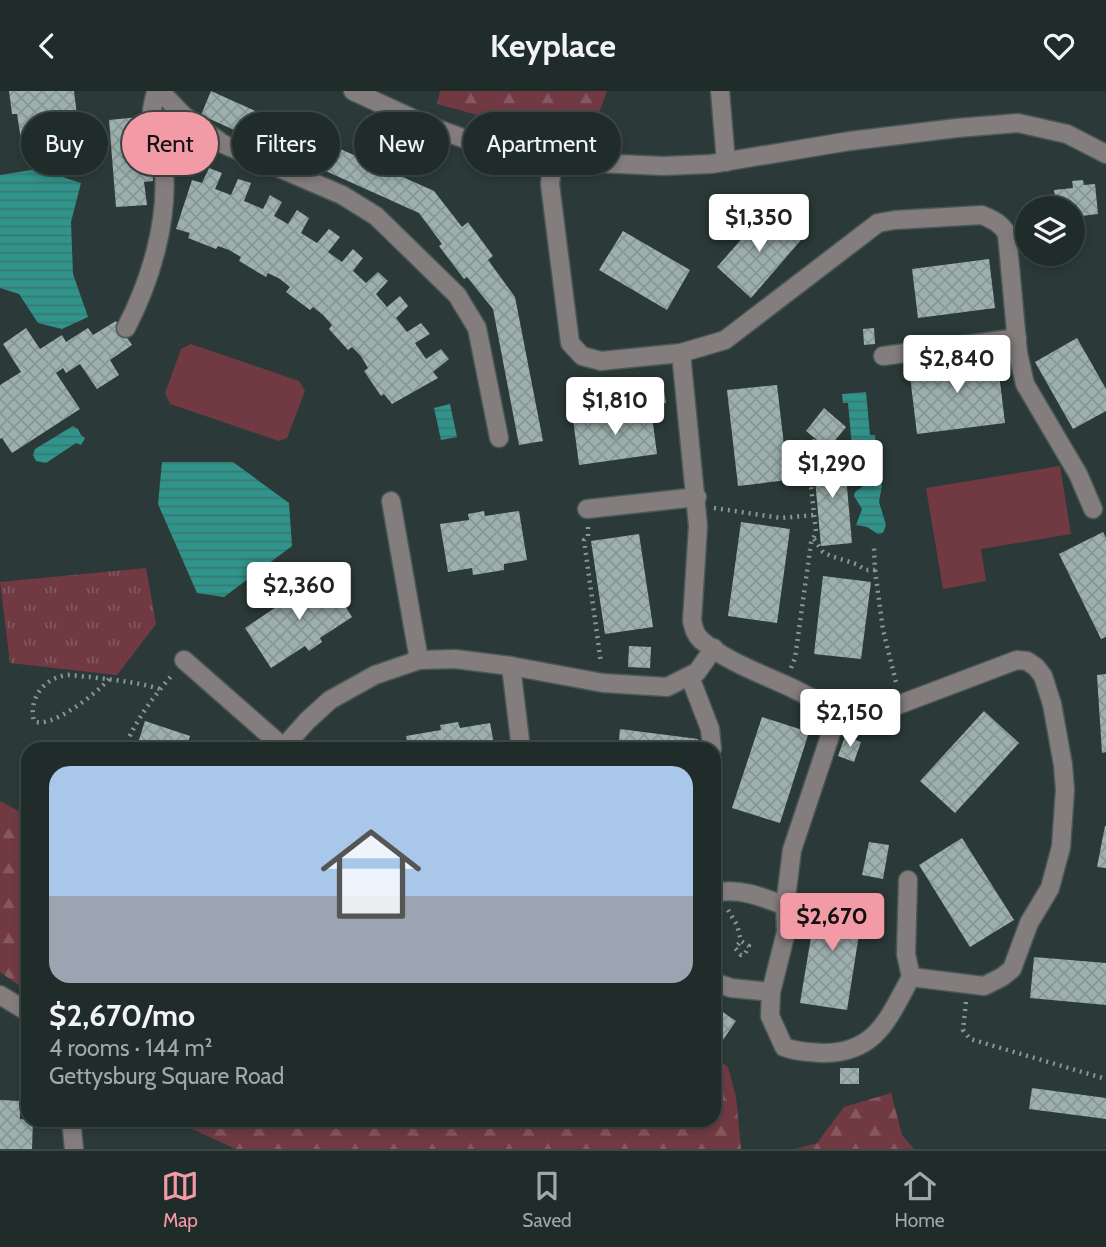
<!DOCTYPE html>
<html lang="en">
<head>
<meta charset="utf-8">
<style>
  body { margin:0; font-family:Cabin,sans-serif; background:#283432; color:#f1f3f6; height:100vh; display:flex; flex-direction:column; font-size:26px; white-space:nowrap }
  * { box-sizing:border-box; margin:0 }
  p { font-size:23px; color:#a2a7a8 }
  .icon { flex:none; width:38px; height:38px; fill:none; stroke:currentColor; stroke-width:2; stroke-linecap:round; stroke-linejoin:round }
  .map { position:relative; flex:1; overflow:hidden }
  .details { position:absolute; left:21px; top:651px; width:700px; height:385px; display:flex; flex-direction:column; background:#202c2a; border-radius:21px; box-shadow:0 4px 10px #0003,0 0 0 2px #3d4847 }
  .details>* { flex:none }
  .banner { position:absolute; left:21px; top:21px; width:700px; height:63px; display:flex; gap:14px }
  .tools { position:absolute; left:1015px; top:105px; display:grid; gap:14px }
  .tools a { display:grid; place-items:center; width:70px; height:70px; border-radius:50%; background:#202c2a; box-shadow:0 4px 10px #0003,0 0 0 2px #3d4847; font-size:35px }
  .price { position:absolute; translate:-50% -60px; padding:0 16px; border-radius:7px; background:#fff; color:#222; font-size:23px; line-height:46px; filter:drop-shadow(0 2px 4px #0008) }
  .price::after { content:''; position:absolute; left:50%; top:42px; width:21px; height:16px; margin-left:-10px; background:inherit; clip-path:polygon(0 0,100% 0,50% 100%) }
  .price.on { background:#f39aa7; color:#111 }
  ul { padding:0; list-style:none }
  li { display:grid; align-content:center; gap:14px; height:371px; padding:0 28px }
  li span { display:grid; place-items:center; height:217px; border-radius:21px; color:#555 }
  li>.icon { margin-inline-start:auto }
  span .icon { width:126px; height:126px; fill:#fffc; stroke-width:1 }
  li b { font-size:30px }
  .tag { padding:0 24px; border-radius:32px; background:#202c2a; box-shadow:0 4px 10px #0003,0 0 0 2px #3d4847; font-size:24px; line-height:63px }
  .tag.on { background:#f39aa7; color:#111 }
  header { display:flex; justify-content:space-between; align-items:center; height:91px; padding:0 28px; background:#202c2a; font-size:32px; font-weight:700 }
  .dock { display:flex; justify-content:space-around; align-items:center; height:98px; border-top:2px solid #3d4847; background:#202c2a; font-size:19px; color:#a2a7a8 }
  .dock a { display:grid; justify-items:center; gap:4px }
  .dock .on { color:#f39aa7 }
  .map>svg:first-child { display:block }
</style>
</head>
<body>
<header><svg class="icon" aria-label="back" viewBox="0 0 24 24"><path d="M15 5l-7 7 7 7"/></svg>Keyplace<svg class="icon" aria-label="heart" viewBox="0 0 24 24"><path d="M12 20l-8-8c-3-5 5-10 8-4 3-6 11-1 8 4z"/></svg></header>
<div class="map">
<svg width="1106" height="1058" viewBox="0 0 1106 1058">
  <defs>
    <pattern id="forest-firs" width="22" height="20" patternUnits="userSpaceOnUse" patternTransform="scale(1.75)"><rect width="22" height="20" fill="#713a43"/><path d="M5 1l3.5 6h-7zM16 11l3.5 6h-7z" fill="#85575e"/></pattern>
    <pattern id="park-tufts" width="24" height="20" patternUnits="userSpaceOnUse" patternTransform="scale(1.75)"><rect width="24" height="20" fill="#713a43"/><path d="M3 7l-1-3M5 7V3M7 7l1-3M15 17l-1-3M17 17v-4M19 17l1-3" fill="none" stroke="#85575e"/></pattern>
    <pattern id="water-rules" width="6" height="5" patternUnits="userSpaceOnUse" patternTransform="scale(1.75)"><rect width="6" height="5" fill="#31948b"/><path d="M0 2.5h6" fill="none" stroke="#387973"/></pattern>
    <pattern id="building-cross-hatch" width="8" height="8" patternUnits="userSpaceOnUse" patternTransform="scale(1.75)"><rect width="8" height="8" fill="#9db0ad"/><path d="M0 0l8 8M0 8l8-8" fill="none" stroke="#879694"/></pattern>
  </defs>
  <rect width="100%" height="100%" fill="#2b3a38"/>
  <g fill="url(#forest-firs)">
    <polygon points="440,0 607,0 588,51 526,37 437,13"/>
    <polygon points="0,710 28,725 28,901 0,881"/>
    <polygon points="714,968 728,976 736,1006 741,1058 236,1058 172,1029 714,1029"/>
    <polygon points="891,1002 902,1044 914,1058 795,1058 817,1052 844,1016"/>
  </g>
  <polygon fill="url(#park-tufts)" points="146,477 156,533 117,584 10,572 0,491"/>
  <g fill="#713a43">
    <polygon points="191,253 299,290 305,300 287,347 279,350 170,313 165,302 181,258"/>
    <polygon points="1060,375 1071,443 981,458 986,490 943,498 926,397"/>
  </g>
  <g fill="url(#water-rules)">
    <polygon points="38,78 81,92 71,131 73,183 88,226 62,238 38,232 19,203 0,197 0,84"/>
    <polygon points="866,301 870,344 875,344 876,354 852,356 848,312 843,312 842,303"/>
    <polygon points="450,313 457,346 441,349 434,317"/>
    <polygon points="73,335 78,338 81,344 85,347 81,354 76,352 46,372 36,370 33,364 35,358"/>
    <polygon points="162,371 233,371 289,412 292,455 224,506 197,502 158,413"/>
    <polygon points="873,388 882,394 879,411 886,434 883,442 878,443 867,436 856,434 862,418 854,405 855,401"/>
  </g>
  <g fill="url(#building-cross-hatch)">
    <polygon points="9,0 74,0 79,41 21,49 17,23 12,23"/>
    <polygon points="211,0 434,100 462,136 468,131 493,165 488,169 515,206 543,350 519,354 493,218 467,186 464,188 439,155 442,153 419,122 201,24"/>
    <polygon points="139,26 141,47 150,46 153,90 144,91 147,114 116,116 109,29"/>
    <polygon points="209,77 222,82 215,98 231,104 238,88 251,92 244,110 263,118 270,104 282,111 274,125 288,133 297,119 309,127 301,142 317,152 329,138 340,146 328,161 342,171 353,158 363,167 353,180 366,192 378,181 388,190 376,203 387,216 400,205 408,215 396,227 407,241 421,232 430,243 415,252 426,268 441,258 449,268 433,281 438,287 392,313 384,303 381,305 364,280 368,277 361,265 352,256 348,259 329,238 332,234 323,224 313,216 310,219 286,201 290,196 280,188 268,182 266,186 239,170 241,166 229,159 218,155 216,158 188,147 190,142 176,138 192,89 202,92"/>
    <polygon points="1083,89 1084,94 1095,93 1098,123 1073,126 1073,117 1056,117 1054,99 1073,97 1072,90"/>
    <polygon points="767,119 801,149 751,207 717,176"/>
    <polygon points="623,140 690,179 667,219 599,179"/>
    <polygon points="989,168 995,217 918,227 912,178"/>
    <polygon points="116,230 132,254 110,269 119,284 97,298 80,273 66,282 63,277 56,282 80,318 12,362 2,347 0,348 0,294 21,281 3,253 26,237 40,258 62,244 66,251 88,237 93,244"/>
    <polygon points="874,237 875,253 864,254 863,238"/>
    <polygon points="1077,247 1106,298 1106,320 1073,338 1035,271"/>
    <polygon points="997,266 1005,332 917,343 909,277"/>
    <polygon points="663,293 666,312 649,314 646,296"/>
    <polygon points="777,294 788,389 738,395 727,299"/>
    <polygon points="651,317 657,363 579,374 573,328"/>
    <polygon points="824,317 846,336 828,358 806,340"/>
    <polygon points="844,363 852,452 821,455 813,366"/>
    <polygon points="484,420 485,425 519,420 527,469 504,473 504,479 473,484 472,477 448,481 440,433 469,429 468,423"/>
    <polygon points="741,431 790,438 777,532 728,525"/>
    <polygon points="1103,441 1106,447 1106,546 1101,548 1059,463"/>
    <polygon points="639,443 653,536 605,543 591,450"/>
    <polygon points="326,485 352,526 320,547 322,551 309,560 305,555 271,577 245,537 279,514 275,509 286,502 290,508"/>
    <polygon points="823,485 871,491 861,568 814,563"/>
    <polygon points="629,555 651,556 650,577 628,576"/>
    <polygon points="1106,583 1106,661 1102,662 1097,584"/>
    <polygon points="984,620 1019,652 955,722 920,690"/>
    <polygon points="762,626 809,641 780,732 732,717"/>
    <polygon points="145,630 190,645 186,658 136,658"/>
    <polygon points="458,631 460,637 490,632 495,658 391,658 408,654 406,645 441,639 440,634"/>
    <polygon points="620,638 698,648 697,658 618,658"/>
    <polygon points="845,645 861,651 854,671 838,665"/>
    <polygon points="1105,735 1106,735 1106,777 1097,776"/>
    <polygon points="962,747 1014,829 970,856 919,774"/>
    <polygon points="869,751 889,754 883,788 862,784"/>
    <polygon points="818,804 864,812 847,919 800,912"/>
    <polygon points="1034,866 1106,872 1106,914 1030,907"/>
    <polygon points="714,915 736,930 714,962"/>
    <rect x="840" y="977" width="19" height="16"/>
    <polygon points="1032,997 1106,1007 1106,1028 1029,1018"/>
    <polygon points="0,1009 20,1010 20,1028 33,1029 32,1058 0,1058"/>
  </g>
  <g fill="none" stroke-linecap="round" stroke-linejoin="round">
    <g stroke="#495755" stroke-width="21">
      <g id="minor">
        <polyline points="160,0 183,24 223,53 342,104 376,125 457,204 477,237 499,347"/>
        <polyline points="353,0 429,35 496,59 553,70 663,75 711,73 850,50 957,37 1018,32 1067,43 1106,63"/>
        <polyline points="720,0 726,71"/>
        <path d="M553,70L550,93L570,252L582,265L601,270L681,262L725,249L878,132L895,129L982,124C993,129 1001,132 1007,143L1018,262L1025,293L1078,383L1093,418"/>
        <path d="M126,237C150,191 168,132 164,80C163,63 151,34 152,21C152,14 155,7 156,0"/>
        <path d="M681,262L698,435L692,530C694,538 695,543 701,549C727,571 762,583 792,597C808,605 825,615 842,618C859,622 874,621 890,617L1017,569L1027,570L1036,576L1043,585L1052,613L1063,674L1065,699L1061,756L1050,797L1029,832L1012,878L1002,886L984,895L911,886"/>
        <polyline points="883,265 1017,247"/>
        <polyline points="391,410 419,569"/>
        <polyline points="587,418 697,406"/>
        <polyline points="184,569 283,656"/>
        <polyline points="511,575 521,658"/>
        <polyline points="690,586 710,638 712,658"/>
        <polyline points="282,658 307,630 330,609 375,584 419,569 455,568 511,575 603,592 667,596 697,581 714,557"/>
        <path d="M714,802C738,796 763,806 785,815"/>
        <polyline points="714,891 731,897 771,901 786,841 785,815 792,759 839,618"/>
        <path d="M771,901L770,925L784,956C797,961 808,961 821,962C876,963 888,928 911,886L906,863L908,789"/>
        <polyline points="0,904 28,921"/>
        <polyline points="71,1029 74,1058"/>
      </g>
    </g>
    <g stroke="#899694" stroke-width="4.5" stroke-dasharray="2 5" stroke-linecap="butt">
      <polyline points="714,417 781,427 814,424"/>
      <polyline points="588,436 588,446 584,449 601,572"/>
      <polyline points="814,448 823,461 831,465 856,473 866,479 875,479 874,457"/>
      <polyline points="875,479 883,539 897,595"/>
      <polyline points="791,577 795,567 811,452 816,441 808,368 815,348"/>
      <path d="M109,588C97,602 50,639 34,630C28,607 45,586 68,584C75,584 83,586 90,586C114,589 137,591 160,598"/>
      <path d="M124,658C135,630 153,606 173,583"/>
      <polyline points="728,819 737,834 741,850 749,855 745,863 741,864 735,857 741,850"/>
      <polyline points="966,911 963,939 970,948 1106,988"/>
    </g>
    <use href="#minor" stroke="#847d7e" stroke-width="18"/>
  </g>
</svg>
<div class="tools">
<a><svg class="icon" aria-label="layers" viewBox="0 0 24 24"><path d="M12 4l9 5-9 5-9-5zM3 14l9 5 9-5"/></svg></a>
</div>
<b class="price" style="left:759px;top:163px">$1,350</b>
<b class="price" style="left:957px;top:304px">$2,840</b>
<b class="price" style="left:615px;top:346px">$1,810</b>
<b class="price" style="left:832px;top:409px">$1,290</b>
<b class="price" style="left:299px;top:531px">$2,360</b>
<b class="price" style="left:850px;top:658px">$2,150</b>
<b class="price on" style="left:832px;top:862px">$2,670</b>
<div class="banner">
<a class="tag">Buy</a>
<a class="tag on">Rent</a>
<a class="tag">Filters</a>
<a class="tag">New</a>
<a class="tag">Apartment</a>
</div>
<section class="details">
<ul>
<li><span style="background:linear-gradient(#a9c7e8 60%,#9aa5b1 0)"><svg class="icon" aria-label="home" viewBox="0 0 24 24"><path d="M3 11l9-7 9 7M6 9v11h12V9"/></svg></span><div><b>$2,670/mo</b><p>4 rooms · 144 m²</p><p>Gettysburg Square Road</p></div></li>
</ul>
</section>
</div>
<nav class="dock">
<a class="on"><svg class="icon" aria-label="map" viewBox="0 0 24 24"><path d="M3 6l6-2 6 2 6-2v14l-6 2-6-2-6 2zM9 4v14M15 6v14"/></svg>Map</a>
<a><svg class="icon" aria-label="saved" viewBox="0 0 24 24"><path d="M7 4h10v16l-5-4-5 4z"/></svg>Saved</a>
<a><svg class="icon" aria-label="home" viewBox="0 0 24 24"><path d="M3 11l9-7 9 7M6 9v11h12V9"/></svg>Home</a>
</nav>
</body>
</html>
